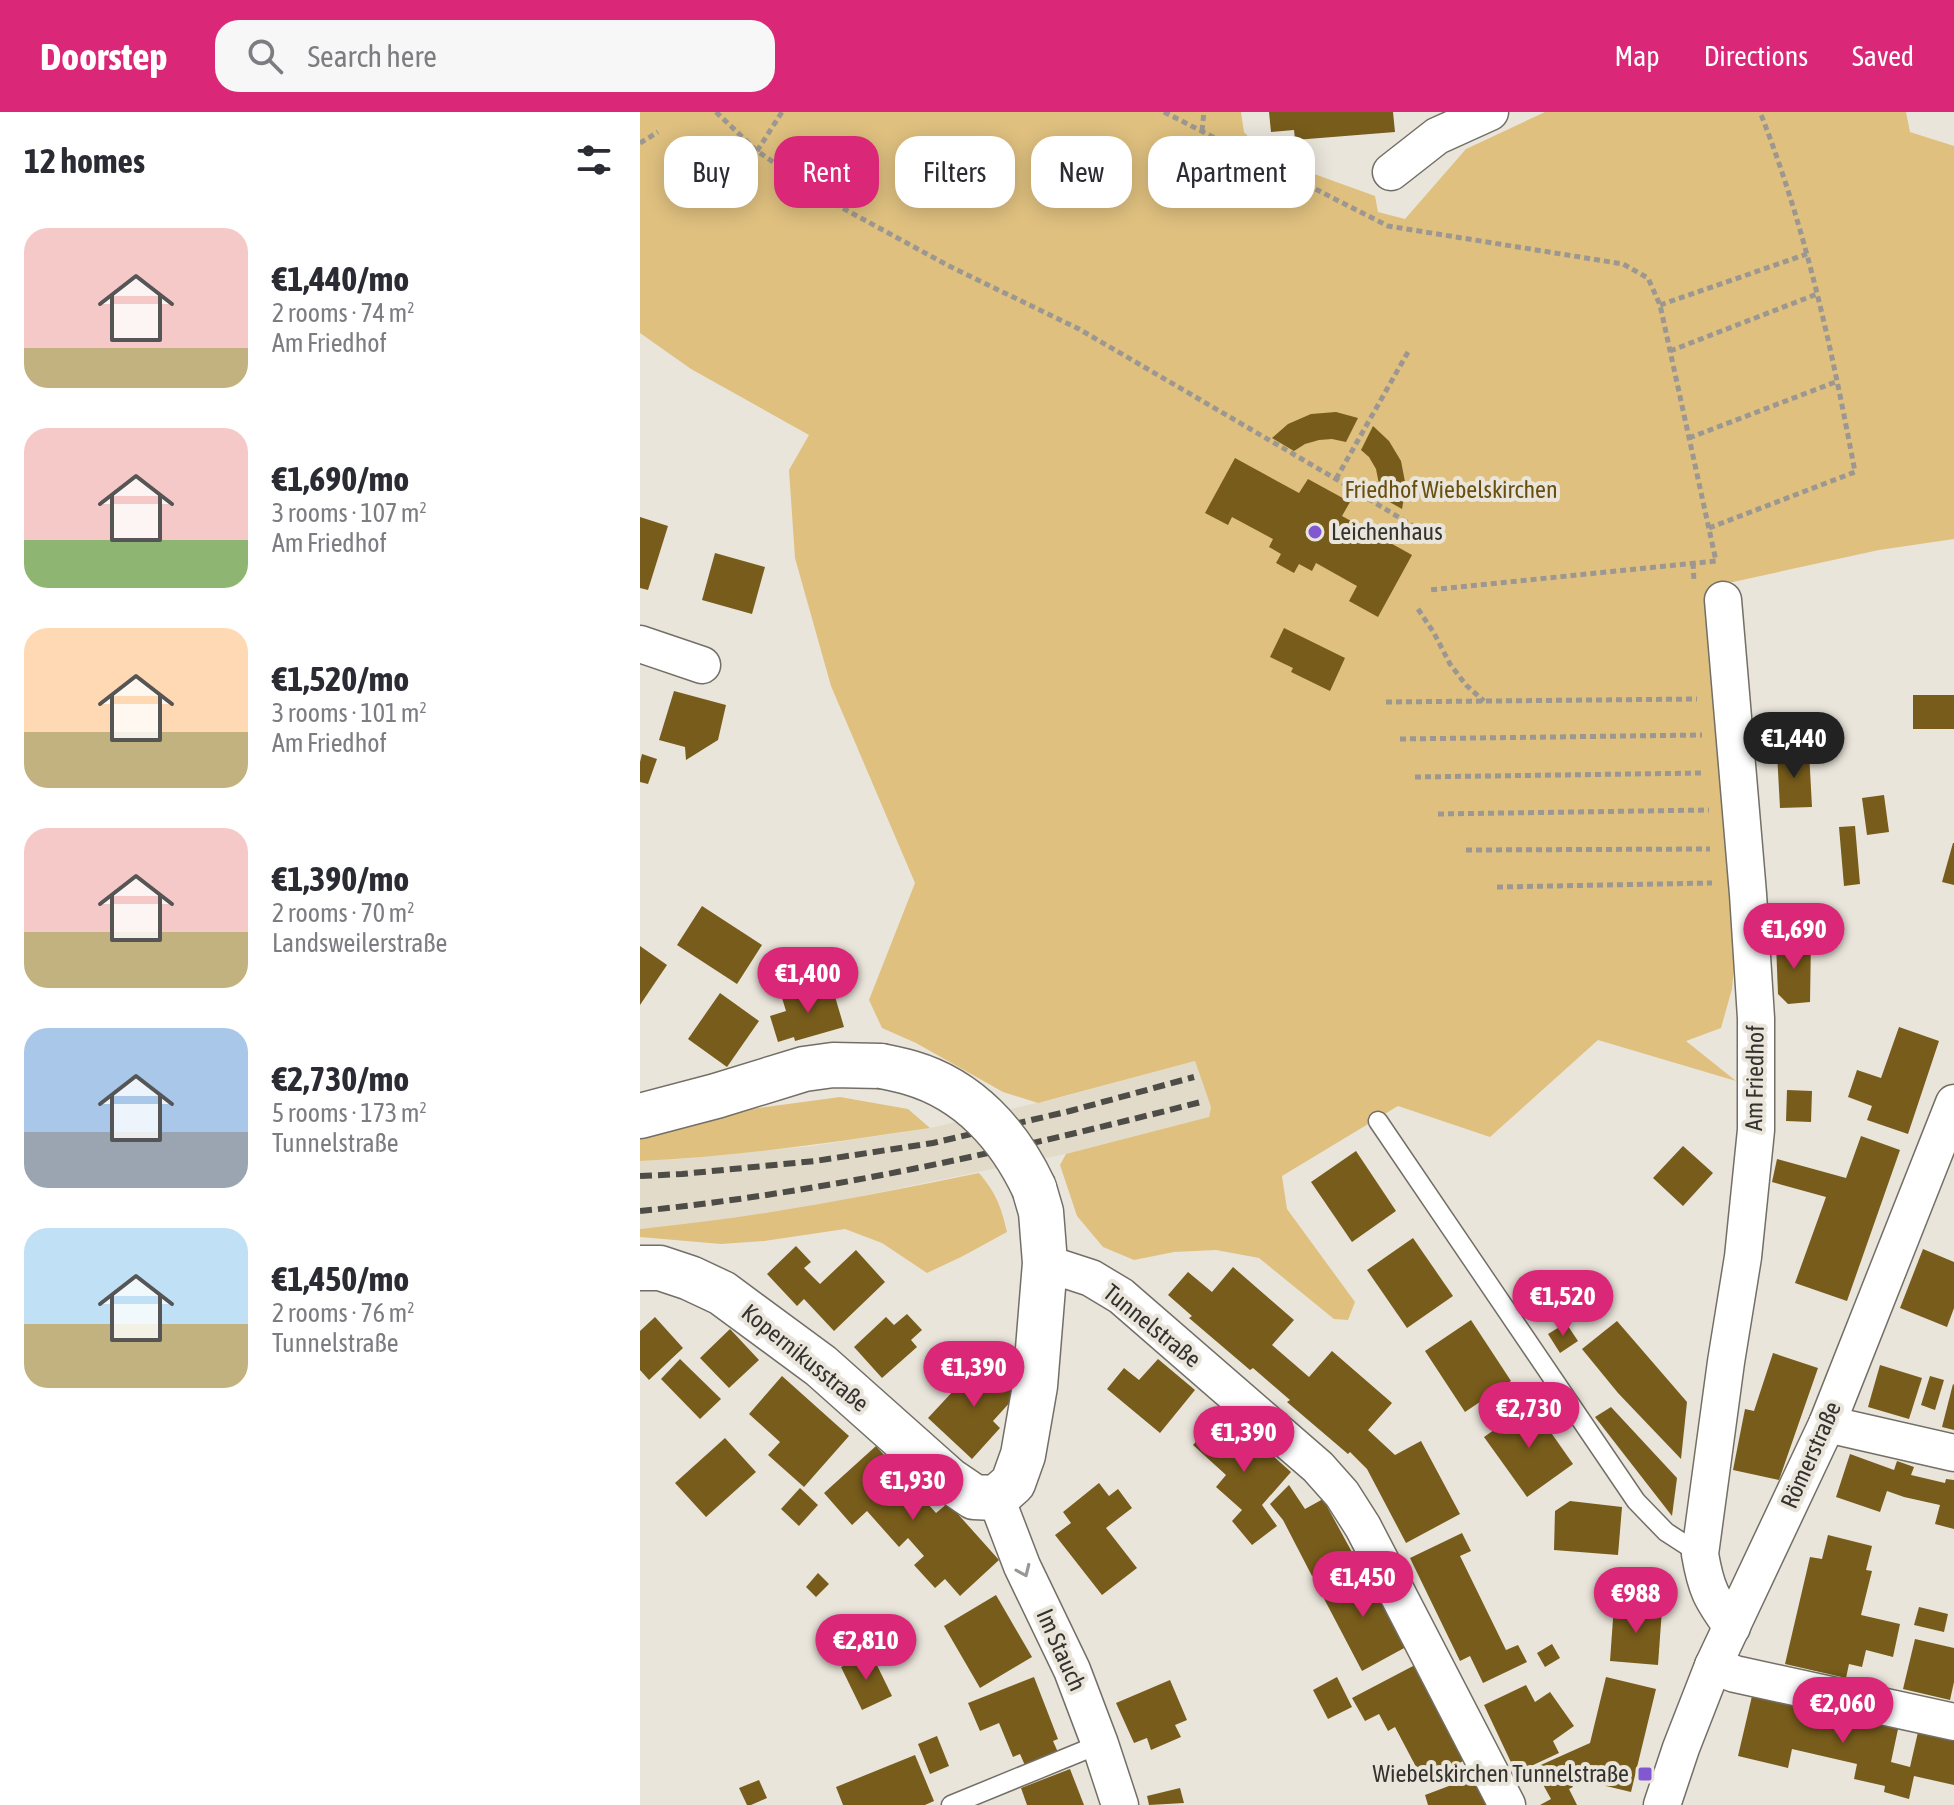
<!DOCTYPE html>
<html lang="en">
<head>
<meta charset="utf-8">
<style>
  body { margin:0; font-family:"Asap Condensed",sans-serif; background:#f7f7f7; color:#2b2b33; height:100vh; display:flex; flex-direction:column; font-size:30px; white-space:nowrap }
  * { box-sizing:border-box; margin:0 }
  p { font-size:26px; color:#7c7c81 }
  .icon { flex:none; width:44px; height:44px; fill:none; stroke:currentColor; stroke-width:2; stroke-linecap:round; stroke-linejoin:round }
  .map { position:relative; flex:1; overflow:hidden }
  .side { display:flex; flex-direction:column; background:#fff; width:640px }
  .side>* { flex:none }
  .hud { position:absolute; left:24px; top:24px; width:760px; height:72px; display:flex; gap:16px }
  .price { position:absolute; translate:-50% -68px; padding:0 18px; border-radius:28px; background:#db2777; color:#fff; font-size:26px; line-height:52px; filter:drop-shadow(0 2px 4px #0008) }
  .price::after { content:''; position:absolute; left:50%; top:48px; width:24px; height:18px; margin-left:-12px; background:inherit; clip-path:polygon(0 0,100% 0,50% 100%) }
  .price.active { background:#222; color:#fff }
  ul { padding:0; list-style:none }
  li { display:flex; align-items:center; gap:24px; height:200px; padding:0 24px }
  li span { display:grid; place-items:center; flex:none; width:224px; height:160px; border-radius:24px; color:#555 }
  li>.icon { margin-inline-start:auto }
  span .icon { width:96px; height:96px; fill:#fffc; stroke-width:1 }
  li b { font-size:34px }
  h2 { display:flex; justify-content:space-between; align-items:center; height:96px; padding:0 24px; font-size:34px }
  .chip { padding:0 28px; border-radius:24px; background:#fff; box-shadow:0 4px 20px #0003; font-size:28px; line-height:72px }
  .chip.active { background:#db2777; color:#fff }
  header { display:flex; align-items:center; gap:48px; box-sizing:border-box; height:112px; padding:0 40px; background:#db2777; color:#fff }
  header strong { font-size:38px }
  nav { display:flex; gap:44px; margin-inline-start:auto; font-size:28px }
  .search { width:560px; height:72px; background:#f7f7f7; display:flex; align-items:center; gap:20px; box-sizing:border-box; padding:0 28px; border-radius:24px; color:#7c7c81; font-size:30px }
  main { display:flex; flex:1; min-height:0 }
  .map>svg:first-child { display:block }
</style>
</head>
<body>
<header>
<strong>Doorstep</strong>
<div class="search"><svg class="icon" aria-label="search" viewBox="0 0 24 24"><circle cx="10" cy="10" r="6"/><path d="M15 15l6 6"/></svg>Search here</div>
<nav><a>Map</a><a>Directions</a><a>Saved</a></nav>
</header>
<main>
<section class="side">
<h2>12 homes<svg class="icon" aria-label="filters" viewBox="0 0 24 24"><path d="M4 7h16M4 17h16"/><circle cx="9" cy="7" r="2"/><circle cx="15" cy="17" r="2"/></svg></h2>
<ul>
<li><span style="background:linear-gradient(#f6c9c9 75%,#c2b280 0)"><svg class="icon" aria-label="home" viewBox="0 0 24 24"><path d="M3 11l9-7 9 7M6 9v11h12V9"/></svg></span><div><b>€1,440/mo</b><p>2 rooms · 74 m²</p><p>Am Friedhof</p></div></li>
<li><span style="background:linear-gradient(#f6c9c9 70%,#8fb573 0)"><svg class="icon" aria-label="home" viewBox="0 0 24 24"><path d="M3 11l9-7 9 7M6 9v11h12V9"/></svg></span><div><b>€1,690/mo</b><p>3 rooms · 107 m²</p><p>Am Friedhof</p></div></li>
<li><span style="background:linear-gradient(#ffd9b3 65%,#c2b280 0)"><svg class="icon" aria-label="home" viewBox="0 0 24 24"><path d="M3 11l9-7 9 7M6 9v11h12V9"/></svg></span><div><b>€1,520/mo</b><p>3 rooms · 101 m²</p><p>Am Friedhof</p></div></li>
<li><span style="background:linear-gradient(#f6c9c9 65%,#c2b280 0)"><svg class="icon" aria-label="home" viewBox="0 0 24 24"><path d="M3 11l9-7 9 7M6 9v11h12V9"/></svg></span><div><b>€1,390/mo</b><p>2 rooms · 70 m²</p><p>Landsweilerstraße</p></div></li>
<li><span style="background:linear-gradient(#a9c7e8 65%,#9aa5b1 0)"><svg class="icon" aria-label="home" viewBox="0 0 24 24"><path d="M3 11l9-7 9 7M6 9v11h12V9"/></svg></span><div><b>€2,730/mo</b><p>5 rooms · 173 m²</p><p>Tunnelstraße</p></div></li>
<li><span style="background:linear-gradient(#bfe0f5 60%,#c2b280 0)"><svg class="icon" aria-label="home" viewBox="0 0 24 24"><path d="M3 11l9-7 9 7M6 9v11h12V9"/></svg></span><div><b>€1,450/mo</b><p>2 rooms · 76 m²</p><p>Tunnelstraße</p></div></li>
</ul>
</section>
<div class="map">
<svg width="1314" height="1693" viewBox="0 0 1314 1693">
  <rect width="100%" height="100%" fill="#eae5db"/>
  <polygon fill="#e3dbca" points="555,949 571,995 569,1005 565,1007 440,1039 183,1092 45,1113 0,1117 0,1049 41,1047 172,1034 290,1016 426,984"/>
  <g fill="#dfc07f">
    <polygon points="0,0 601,0 604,20 616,33 666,59 735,84 738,100 765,107 826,37 905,0 1266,0 1270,20 1314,34 1314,427 1239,438 1070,475 1095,844 1092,877 1081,916 1046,929 1096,969 958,928 850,1025 758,994 642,1064 647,1097 715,1190 708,1208 694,1207 619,1146 576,1138 534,1140 494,1148 463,1135 437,1104 420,1053 426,1042 569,1005 571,995 555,949 398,991 363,980 276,931 242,916 229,888 275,771 191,574 155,446 149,358 169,323 51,257 0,221"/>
    <path d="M200,985L268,997L290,1016C194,1030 97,1045 0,1049V1026L110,997Z"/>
    <path d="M339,1061C356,1081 361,1094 367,1120L323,1144L287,1161L242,1131L205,1117L124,1129L81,1132L0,1125V1117C114,1106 227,1084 339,1061Z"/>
  </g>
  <g fill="#775c1b">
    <polygon points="629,0 753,0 755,20 655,28 654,18 631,20"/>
    <polygon points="696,300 718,306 706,330 692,327 679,328 665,332 654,339 632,326 648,312 671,302"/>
    <polygon points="733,314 749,329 761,349 766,375 762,397 739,384 739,372 736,357 729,345 721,338"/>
    <polygon points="595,346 659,381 668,367 710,390 702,404 772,443 738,505 709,489 717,474 676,451 672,459 659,452 654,461 636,451 641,442 629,435 633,427 592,405 588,413 565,401"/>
    <polygon points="0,405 28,414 8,478 0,476"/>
    <polygon points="75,441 125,455 112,502 62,488"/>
    <polygon points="644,516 705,546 690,579 651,560 653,556 630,545"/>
    <polygon points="34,579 86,593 78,628 46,648 45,635 19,628"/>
    <rect x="1273" y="583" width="41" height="34"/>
    <polygon points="1169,640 1172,695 1140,696 1137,641"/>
    <polygon points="2,642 17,647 8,672 0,670 0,650"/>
    <polygon points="1244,683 1249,720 1227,723 1222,686"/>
    <polygon points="1215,714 1220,772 1204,774 1199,715"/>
    <polygon points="1313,731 1314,731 1314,773 1302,770"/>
    <polygon points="62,794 122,833 97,872 37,833"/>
    <polygon points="1171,827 1170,890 1148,892 1138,882 1136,832"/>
    <polygon points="0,834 27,853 0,893"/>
    <polygon points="191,871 204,915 155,929 154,925 138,930 130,904 146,899 142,886"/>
    <polygon points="80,881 119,909 87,955 48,927"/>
    <polygon points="1259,915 1299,929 1268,1022 1227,1008 1232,994 1208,985 1217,958 1241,966"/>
    <polygon points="1147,978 1172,979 1171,1010 1146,1009"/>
    <polygon points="1221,1024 1260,1038 1207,1189 1155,1171 1186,1085 1132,1070 1137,1047 1206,1066"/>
    <polygon points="1043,1034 1073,1061 1043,1094 1013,1066"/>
    <polygon points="716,1039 756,1099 712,1130 671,1070"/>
    <polygon points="773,1126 813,1184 767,1216 727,1158"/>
    <polygon points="156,1134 171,1150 164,1156 180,1172 216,1138 245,1170 194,1219 164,1187 157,1194 127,1162"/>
    <polygon points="1283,1137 1314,1150 1314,1196 1307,1215 1260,1196"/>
    <polygon points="593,1155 654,1208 632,1233 669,1265 692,1239 752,1291 728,1318 755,1343 781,1329 820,1402 766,1431 727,1357 710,1340 708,1342 647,1290 650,1288 613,1256 610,1258 549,1206 552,1204 528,1183 548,1160 572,1180"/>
    <polygon points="267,1202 282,1218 271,1228 277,1235 242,1266 214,1235 246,1205 254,1213"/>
    <polygon points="15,1205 43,1236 9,1268 0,1258 0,1219"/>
    <polygon points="831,1208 871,1269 825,1300 785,1239"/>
    <polygon points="977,1209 1047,1290 1041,1347 978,1281 942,1237"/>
    <polygon points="926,1211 938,1229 920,1241 908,1222"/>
    <polygon points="90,1217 119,1248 89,1276 60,1246"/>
    <polygon points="1133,1241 1178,1256 1139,1368 1093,1358 1105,1297 1114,1299"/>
    <polygon points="40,1247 81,1287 60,1307 21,1267"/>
    <polygon points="343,1247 371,1274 372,1288 353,1309 360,1316 332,1347 288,1306"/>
    <polygon points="518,1247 555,1278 520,1321 467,1277 484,1256 499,1268"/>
    <polygon points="1240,1253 1282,1266 1269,1307 1228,1295"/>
    <polygon points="142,1264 209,1324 164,1375 128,1343 140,1330 109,1302"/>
    <polygon points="1290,1264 1304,1268 1295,1298 1281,1293"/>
    <polygon points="1313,1272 1314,1273 1314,1318 1302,1315"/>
    <polygon points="891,1292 933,1352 887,1385 844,1325"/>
    <polygon points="971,1295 1037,1366 1032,1404 955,1305"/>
    <polygon points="583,1299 651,1360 622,1393 637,1414 612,1433 592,1409 602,1398 576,1375 586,1363 553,1333"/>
    <polygon points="85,1326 116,1360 66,1405 35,1371"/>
    <polygon points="236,1334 296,1401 308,1391 359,1448 320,1484 305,1467 295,1476 274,1453 284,1444 268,1426 259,1435 227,1399 212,1413 184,1381"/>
    <polygon points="1210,1342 1254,1358 1257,1349 1274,1355 1271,1363 1305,1371 1306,1367 1314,1368 1314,1417 1295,1412 1300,1393 1264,1385 1247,1379 1240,1400 1196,1385"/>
    <polygon points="459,1371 469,1384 478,1377 492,1396 466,1416 497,1456 462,1483 415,1423 431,1411 423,1400"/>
    <polygon points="649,1373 665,1397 683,1387 713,1442 672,1464 643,1408 630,1392"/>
    <polygon points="160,1376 178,1393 159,1414 141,1397"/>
    <polygon points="930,1389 982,1395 978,1443 914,1438 915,1399"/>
    <polygon points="822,1421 831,1439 820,1444 866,1538 878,1533 887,1550 843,1571 830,1544 820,1549 770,1446"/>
    <polygon points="1188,1423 1232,1434 1226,1458 1232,1459 1221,1503 1260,1512 1253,1545 1226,1538 1222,1555 1209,1552 1206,1566 1145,1552 1170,1445 1182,1447"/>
    <polygon points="724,1456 766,1535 722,1559 680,1479"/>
    <polygon points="178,1461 189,1472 176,1485 166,1475"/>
    <polygon points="356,1483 392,1545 340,1576 304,1514"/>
    <polygon points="974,1493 1022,1497 1018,1553 970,1549"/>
    <polygon points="1279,1495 1308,1502 1304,1520 1274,1513"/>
    <polygon points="1275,1527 1314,1536 1314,1570 1310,1588 1263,1577"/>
    <polygon points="912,1532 920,1546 905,1555 897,1541"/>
    <polygon points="231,1541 252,1584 222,1598 201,1555"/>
    <polygon points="775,1553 825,1648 784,1670 755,1615 748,1619 739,1602 725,1609 712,1586"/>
    <polygon points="394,1565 418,1627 413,1629 420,1645 387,1658 380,1642 373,1645 359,1611 340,1619 328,1591"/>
    <polygon points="697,1565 712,1595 688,1607 673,1578"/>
    <polygon points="966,1565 1016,1577 991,1680 941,1668 931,1672 933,1675 929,1677 937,1693 900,1693 911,1687 894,1656 950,1631"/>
    <polygon points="530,1568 547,1608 535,1613 541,1625 511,1638 507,1626 494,1631 476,1591"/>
    <polygon points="886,1573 895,1590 910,1580 934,1614 913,1629 919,1641 876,1661 844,1593"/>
    <polygon points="1112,1584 1258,1617 1251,1650 1270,1655 1278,1620 1314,1628 1314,1673 1274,1664 1269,1687 1244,1680 1245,1674 1214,1667 1217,1652 1152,1637 1148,1656 1098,1644"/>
    <polygon points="297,1624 309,1654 290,1662 278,1632"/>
    <polygon points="275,1643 294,1689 285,1693 203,1693 196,1675"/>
    <polygon points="430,1657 444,1693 387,1693 381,1676"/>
    <polygon points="838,1663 850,1693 788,1693 785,1683"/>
    <polygon points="119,1668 127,1686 111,1693 107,1693 99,1676"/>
    <polygon points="540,1676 544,1691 509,1693 507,1684"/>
  </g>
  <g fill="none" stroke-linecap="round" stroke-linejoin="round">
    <g stroke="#736f66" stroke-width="21">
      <g id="lane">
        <polyline points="738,1009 996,1389 1026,1420 1060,1442"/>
        <polyline points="311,1693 460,1632"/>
      </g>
    </g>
    <g stroke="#736f66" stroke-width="39">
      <g id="street">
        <polyline points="751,60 797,24 850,0"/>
        <path d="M1083,488L1108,782L1116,906V1018L1103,1145L1086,1250L1060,1442C1066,1477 1071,1486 1092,1515"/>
        <polyline points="0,532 62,553"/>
        <polyline points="405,1151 451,1166 481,1184 678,1355 702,1382 723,1415 867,1693"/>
        <polyline points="1187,1312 1314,1341"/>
        <polyline points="356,1386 382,1454 432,1558 460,1632 480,1693"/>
        <polyline points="1073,1554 1095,1562 1314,1610"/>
        <polyline points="1022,1693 1041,1636 1073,1554 1187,1312 1314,991"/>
      </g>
    </g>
    <g stroke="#736f66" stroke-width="47">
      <g id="secondary">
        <polyline points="0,1004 76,984 164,957 193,953 241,954"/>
        <polyline points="0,1156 20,1156 50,1166 82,1181 181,1254 309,1368 334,1385 356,1386 373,1371 383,1343 395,1274 405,1151 401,1100 394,1076"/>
      </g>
    </g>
    <g stroke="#9c9891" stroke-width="5" stroke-dasharray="6 4" stroke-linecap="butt">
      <polyline points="76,0 117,39 197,93 309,154 439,217 696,367 796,428"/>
      <polyline points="524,0 748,114 983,152 1008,166 1020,193 1076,449 789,478"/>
      <polyline points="562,19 564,0"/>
      <polyline points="0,31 18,20"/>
      <polyline points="117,39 142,0"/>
      <polyline points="1020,193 1167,142"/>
      <polyline points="1030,239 1177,182"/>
      <polyline points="1049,326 1198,269"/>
      <polyline points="696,367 768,240"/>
      <path d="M1069,416L1215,360C1192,238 1166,116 1120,0"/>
      <polyline points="1053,451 1054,470"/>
      <polyline points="778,497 794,521 810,552 826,573 844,589"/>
      <polyline points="746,590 1057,587"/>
      <polyline points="760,627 1062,623"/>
      <polyline points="775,665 1063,661"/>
      <polyline points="798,702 1069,698"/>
      <polyline points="826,738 1070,737"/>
      <polyline points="857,775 1072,771"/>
    </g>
    <use href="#lane" stroke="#fff" stroke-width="18"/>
    <use href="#street" stroke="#fff" stroke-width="36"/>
    <use href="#secondary" stroke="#fff" stroke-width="44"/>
    <g stroke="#4e4c47" stroke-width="6" stroke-dasharray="12 6" stroke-linecap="butt">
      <polyline points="0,1064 42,1062 175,1049 293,1031 430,999 554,965"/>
      <path d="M0,1099C190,1080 376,1037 561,990"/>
    </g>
    <g stroke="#736f66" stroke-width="47" stroke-linecap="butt">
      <path id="secondary-bridge" d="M241,954C251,956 261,958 271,961C329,978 369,1023 394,1076"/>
    </g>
    <use href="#secondary-bridge" stroke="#fff" stroke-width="44"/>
  </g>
  <defs><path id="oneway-chevron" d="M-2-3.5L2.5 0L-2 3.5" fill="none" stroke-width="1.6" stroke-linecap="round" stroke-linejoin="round" transform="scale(2)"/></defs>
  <use stroke="#9a9896" href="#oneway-chevron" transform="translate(384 1459) rotate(66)"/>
  <g fill="#8158d2" stroke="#eae5db" stroke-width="3">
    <circle cx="675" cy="420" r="8"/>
    <rect x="997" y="1654" width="16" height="16" rx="4"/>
  </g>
  <g text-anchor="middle" stroke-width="8" stroke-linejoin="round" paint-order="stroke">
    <g font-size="24" fill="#684f0f" stroke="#eae5db">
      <text x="811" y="386">Friedhof Wiebelskirchen</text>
    </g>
    <g font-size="24" fill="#34322e" stroke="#eae5db" text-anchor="start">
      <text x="691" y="428">Leichenhaus</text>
      <text x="989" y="1670" text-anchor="end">Wiebelskirchen Tunnelstraße</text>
    </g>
    <g font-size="24" fill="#34322e" stroke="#eae5db">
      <text transform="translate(1115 966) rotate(-89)" y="8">Am Friedhof</text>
      <text transform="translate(512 1214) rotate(39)" y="8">Tunnelstraße</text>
      <text transform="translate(165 1246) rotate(39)" y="8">Kopernikusstraße</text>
      <text transform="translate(1171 1343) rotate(-66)" y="8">Römerstraße</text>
      <text transform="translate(421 1538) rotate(66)" y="8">Im Stauch</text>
    </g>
  </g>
</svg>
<b class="price active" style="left:1154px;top:668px">€1,440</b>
<b class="price" style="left:1154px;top:859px">€1,690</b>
<b class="price" style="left:168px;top:903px">€1,400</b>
<b class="price" style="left:923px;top:1226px">€1,520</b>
<b class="price" style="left:334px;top:1297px">€1,390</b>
<b class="price" style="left:889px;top:1338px">€2,730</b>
<b class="price" style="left:604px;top:1362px">€1,390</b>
<b class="price" style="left:273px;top:1410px">€1,930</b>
<b class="price" style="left:723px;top:1507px">€1,450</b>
<b class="price" style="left:996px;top:1523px">€988</b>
<b class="price" style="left:226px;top:1570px">€2,810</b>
<b class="price" style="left:1203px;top:1633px">€2,060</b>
<div class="hud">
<a class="chip">Buy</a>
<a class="chip active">Rent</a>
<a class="chip">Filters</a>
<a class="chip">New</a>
<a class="chip">Apartment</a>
</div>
</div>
</main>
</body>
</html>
